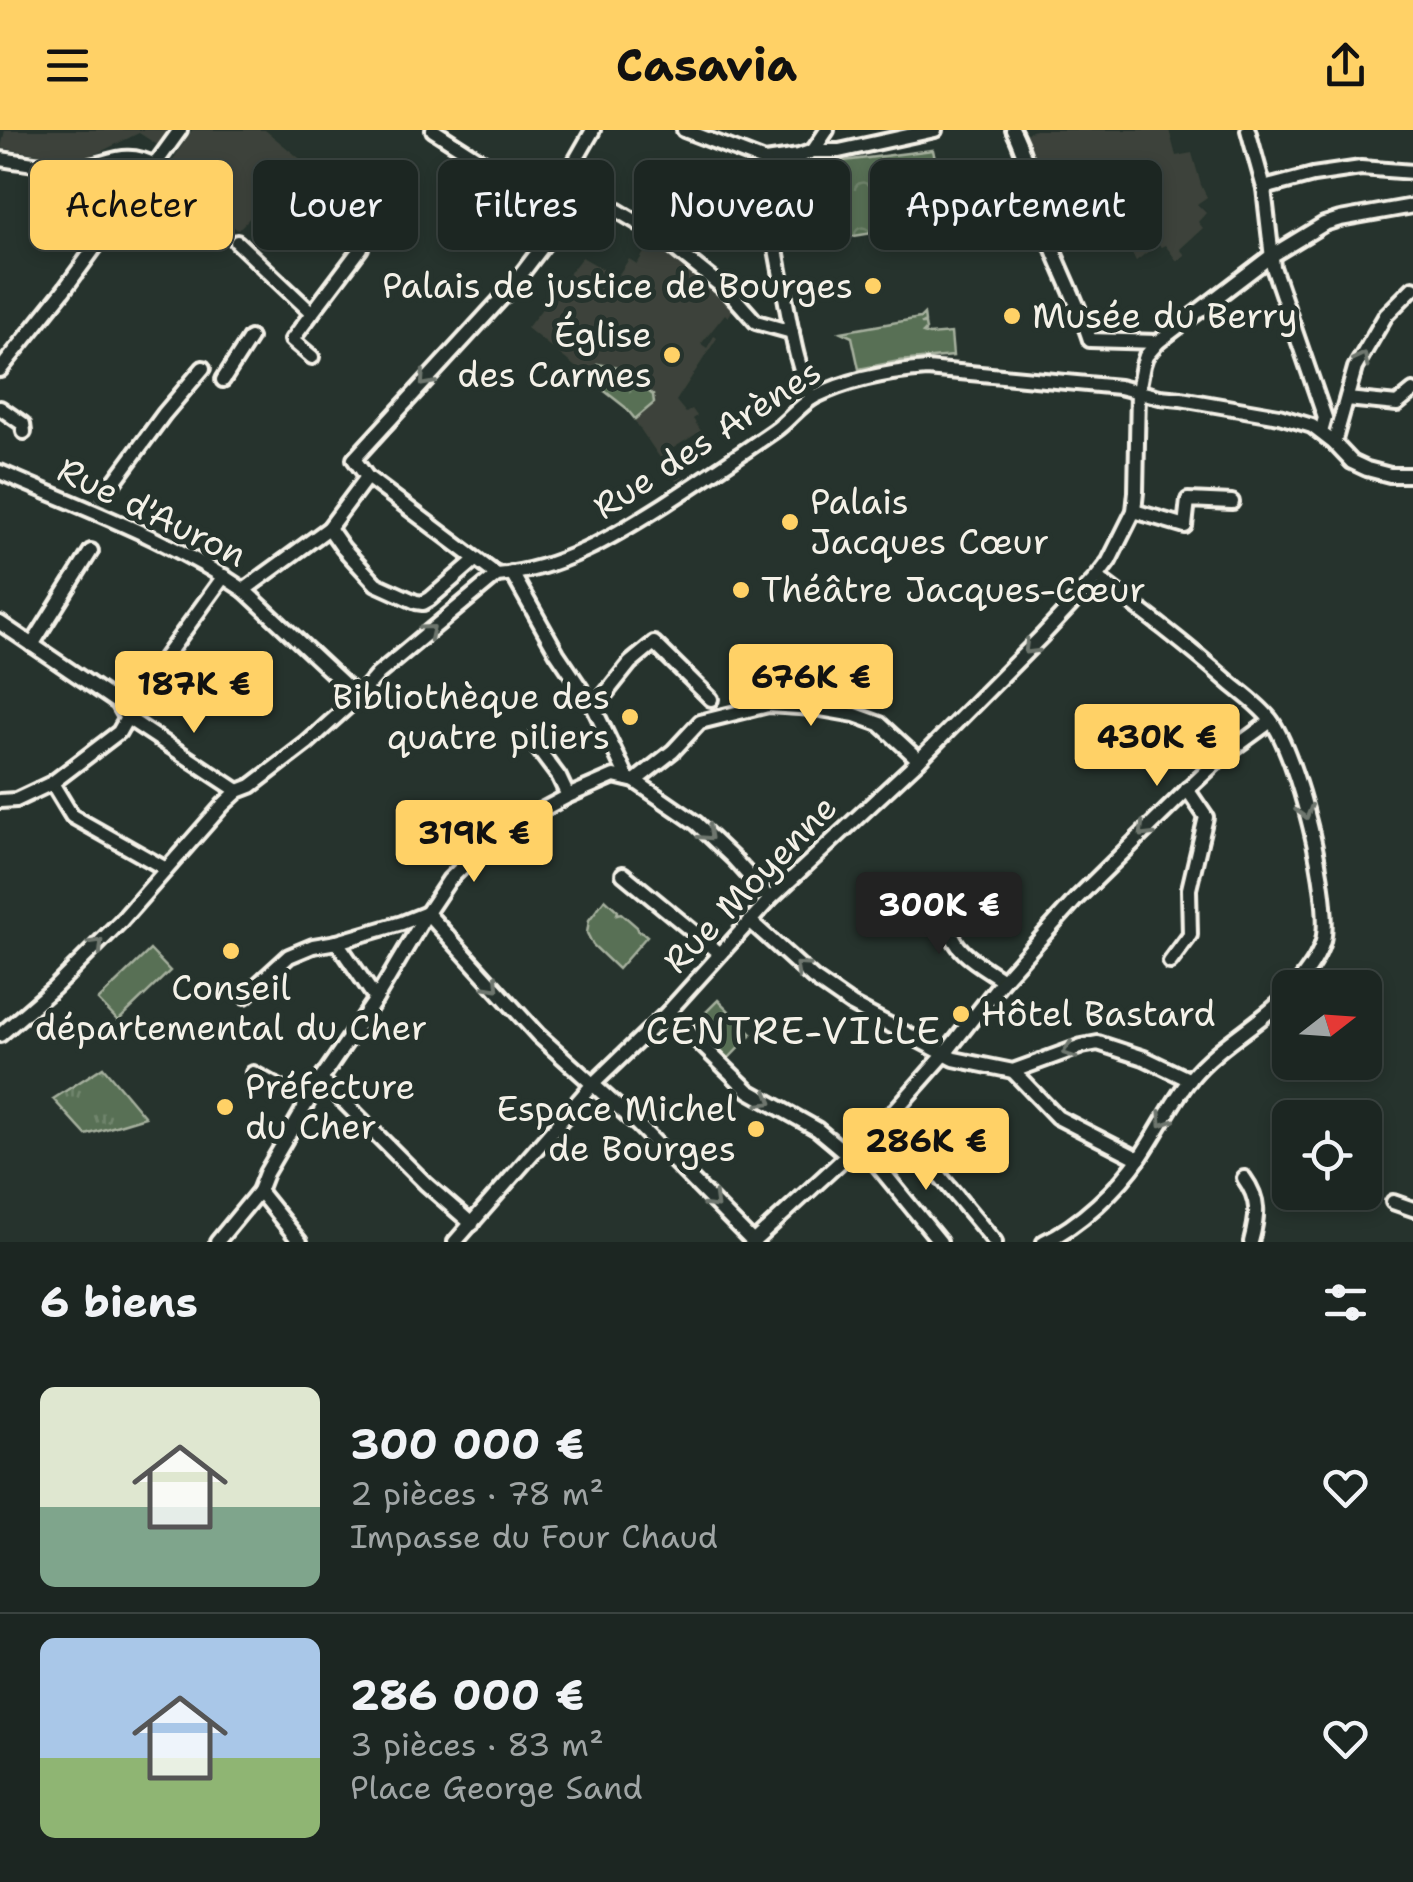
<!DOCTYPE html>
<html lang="fr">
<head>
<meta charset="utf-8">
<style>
  body { margin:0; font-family:"Shantell Sans",sans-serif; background:#29322f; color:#f1f3f6; height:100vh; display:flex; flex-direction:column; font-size:38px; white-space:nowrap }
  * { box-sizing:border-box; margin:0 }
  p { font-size:32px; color:#a0a5a5 }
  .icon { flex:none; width:55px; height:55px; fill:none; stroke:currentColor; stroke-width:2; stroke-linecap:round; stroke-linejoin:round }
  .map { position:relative; height:1112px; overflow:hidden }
  .details { display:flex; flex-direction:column; background:#1c2622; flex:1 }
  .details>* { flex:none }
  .hud { position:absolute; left:30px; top:30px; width:1355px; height:90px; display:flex; gap:20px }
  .needle { width:65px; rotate:73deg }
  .controls { position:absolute; left:1272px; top:840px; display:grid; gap:20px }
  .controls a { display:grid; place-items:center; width:110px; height:110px; border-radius:15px; background:#1c2622; box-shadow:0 5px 15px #0003,0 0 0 2px #3a4340; font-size:50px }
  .price { position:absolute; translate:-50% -85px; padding:0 22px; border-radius:10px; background:#ffd166; color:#111; font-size:32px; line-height:65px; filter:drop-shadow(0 2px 5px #0008) }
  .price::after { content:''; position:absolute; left:50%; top:60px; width:30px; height:22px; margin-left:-15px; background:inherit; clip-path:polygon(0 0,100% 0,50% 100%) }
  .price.selected { background:#222; color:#fff }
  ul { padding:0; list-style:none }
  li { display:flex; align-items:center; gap:30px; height:250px; padding:0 40px }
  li+li { border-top:2px solid #3a4340 }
  li span { display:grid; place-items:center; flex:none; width:280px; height:200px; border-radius:15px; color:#555 }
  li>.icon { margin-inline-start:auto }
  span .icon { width:120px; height:120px; fill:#fffc; stroke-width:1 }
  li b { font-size:42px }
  h2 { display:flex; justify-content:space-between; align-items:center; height:120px; padding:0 40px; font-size:42px }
  .pill { padding:0 35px; border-radius:15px; background:#1c2622; box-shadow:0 5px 15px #0003,0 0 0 2px #3a4340; font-size:35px; line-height:90px }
  .pill.selected { background:#ffd166; color:#111 }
  header { display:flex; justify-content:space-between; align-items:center; height:130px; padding:0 40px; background:#ffd166; color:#111; font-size:45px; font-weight:700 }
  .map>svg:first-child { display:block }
</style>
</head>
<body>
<header><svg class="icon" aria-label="menu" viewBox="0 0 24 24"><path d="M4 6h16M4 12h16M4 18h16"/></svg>Casavia<svg class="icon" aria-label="share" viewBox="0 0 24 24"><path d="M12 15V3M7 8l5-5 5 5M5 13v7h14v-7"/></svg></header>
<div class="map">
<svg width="1413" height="1112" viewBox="0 0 1413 1112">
  <defs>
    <pattern id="grass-tufts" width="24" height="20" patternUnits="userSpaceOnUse" patternTransform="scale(2.5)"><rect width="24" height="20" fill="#587055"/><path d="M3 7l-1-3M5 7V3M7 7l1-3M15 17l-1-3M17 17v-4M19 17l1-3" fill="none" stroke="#71856d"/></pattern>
    <pattern id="park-crowns" width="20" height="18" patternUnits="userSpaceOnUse" patternTransform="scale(2.5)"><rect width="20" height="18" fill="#587055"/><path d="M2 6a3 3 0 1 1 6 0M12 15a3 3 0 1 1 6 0" fill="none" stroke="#71856d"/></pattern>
  </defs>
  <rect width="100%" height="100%" fill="#26332d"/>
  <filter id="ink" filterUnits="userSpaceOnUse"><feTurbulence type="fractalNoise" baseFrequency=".01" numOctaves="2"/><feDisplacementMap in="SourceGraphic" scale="20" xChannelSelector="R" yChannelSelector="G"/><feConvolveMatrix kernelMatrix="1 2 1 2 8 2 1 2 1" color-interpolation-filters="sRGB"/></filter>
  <g filter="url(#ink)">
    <g fill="#3c433a">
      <polygon points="5,0 169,0 159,16 139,3 100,22 78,30 1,18"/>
      <polygon points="192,0 265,0 304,32 238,100 163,45"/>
      <polygon points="1035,0 1169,0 1176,26 1192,23 1201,55 1207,67 1197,74 1206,83 1198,92 1203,98 1180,119 1185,125 1177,131 1165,115 1161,117 1158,114 1136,131 1118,95 1094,109 1064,123 1042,69 1024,4"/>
      <polygon points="652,110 700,146 735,177 728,187 725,184 701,214 707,218 714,206 717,208 676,271 686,283 692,279 697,286 693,289 701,301 667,322 683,348 676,351 625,277 527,198 582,127 617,147 629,129 637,134"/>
    </g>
    <polygon fill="url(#grass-tufts)" stroke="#a6b09e" stroke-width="2.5" points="103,937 145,987 86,1005 53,969"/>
    <g fill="url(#park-crowns)" stroke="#a6b09e" stroke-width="2.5">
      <polygon points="933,20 936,34 950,33 959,89 792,116 780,48 787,38"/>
      <polygon points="598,234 618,238 653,265 654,273 635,289 625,277 588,248"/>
      <polygon points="718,870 752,904 726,931 692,896"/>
    </g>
    <g fill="#587055" stroke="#a6b09e" stroke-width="2.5">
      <polygon points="924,184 925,192 921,194 925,194 926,200 923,203 929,205 951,203 953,226 899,231 859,239 852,207 841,202 920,188"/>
      <polygon points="605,769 618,781 617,784 621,783 637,797 639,802 641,801 647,806 618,839 593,815 587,803 589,790"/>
      <polygon points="150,820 170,841 118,891 98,870"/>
    </g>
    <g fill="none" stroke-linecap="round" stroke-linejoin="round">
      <polyline stroke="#455049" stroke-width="12" stroke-dasharray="12 6" stroke-linecap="butt" points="99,373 111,356"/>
      <g stroke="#f4f1e8" stroke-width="20">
        <g id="minor">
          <polyline points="433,0 531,63 583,60 655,103 731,164 756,192 792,202"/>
          <polyline points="684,0 765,31 799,26 813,21 839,21 935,0"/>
          <path d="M1013,0C1028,29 1032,60 1042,91C1056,132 1077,169 1090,210L1158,212"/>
          <polyline points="1248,0 1264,58 1273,137 1325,288 1321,302"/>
          <polyline points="813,21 827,0"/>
          <path d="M0,29C23,32 48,37 71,38C104,39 122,16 156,36"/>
          <path d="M765,31C767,75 776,119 784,162C791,197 796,236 812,268"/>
          <polyline points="1264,58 1313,45 1361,38 1413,42"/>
          <polyline points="237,112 312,183 292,210 312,227"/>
          <polyline points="312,183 361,118"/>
          <polyline points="0,240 64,160 180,0"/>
          <polyline points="223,250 250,208"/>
          <polyline points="1347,269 1397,274 1413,261"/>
          <polyline points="0,278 23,294 24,302"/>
          <polyline points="1334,313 1355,238 1386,185 1413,158"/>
          <path d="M0,342C82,378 170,409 244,460L358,567"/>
          <polyline points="111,356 164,284 203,238"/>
          <polyline points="1134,381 1185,396 1188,370 1232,372"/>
          <polyline points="329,398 343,418 376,454 416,472 423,473 430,469 475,430"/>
          <polyline points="512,443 557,523 594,578 628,649"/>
          <polyline points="497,445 367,347 354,329 510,159 558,96 558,61 593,0"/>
          <path d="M1097,447C1142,481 1187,515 1230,553C1243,564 1259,575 1270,589C1297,624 1333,768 1323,811C1318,829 1306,843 1295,858"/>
          <polyline points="244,460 329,398 367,347"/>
          <polyline points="0,493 118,573 126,587 238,661"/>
          <polyline points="32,515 91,421"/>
          <polyline points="594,578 630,533 654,513 711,569"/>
          <polyline points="539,604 532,611 559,647 568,666"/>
          <polyline points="635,651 673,621 700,592 768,575 815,578 855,585 880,594 919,630"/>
          <polyline points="52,653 72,686 166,739"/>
          <polyline points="0,671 16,670 52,653 119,602 148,551 224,446"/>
          <polyline points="623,744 719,823"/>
          <polyline points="427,783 538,905 638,995 753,1112"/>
          <path d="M961,784L950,796C952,822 983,836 1003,850"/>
          <polyline points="750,791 813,848 852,875 954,929 1013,941 1082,916 1098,913 1144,928 1190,950"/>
          <polyline points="337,812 376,869"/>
          <polyline points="1170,832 1190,805 1189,759 1206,687 1187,659"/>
          <polyline points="245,866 289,826 313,816 337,812 402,793 427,783"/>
          <polyline points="668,882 749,961 817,999 847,1024"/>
          <path d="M0,905L54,858L121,791L223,675L238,661L251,656L307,613L358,567L378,544L497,445C560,440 613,407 665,374C702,350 738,326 774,301C789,291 800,274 816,266C850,249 889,242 927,239L1119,257L1160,267L1181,269L1279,286L1312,296L1334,313L1352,332L1367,339L1390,345H1413"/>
          <polyline points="1013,941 1057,987 1139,1029"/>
          <polyline points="253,943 307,973"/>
          <polyline points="321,949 426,1054 472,1094"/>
          <polyline points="890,986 995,1112"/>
          <polyline points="860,1014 940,1112"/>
          <path d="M1244,1048C1260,1070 1258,1086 1251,1112"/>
          <polyline points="259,1061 300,1112"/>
          <polyline points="1393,1072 1413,1079"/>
          <polyline points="217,1112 259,1061 266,1043 321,949 376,869 427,783 449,750 495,705 568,666 614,646 635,651 696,693 734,729 770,769"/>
          <polyline points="455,1112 593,954 668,882 770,769 919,630 1042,506 1097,447 1109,431 1134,381 1136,362 1138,261 1143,235 1146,226 1158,212 1271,126 1324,94 1340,89 1413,76"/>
          <polyline points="753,1112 890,986 944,925 1003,850 1077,768 1190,657 1223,626 1271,591"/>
          <path d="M1044,1112C1079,1096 1119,1058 1141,1026C1158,1001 1172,972 1191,948C1219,914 1259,895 1290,863"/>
        </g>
      </g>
      <use href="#minor" stroke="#26332d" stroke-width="12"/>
    </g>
    <defs><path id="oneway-chevron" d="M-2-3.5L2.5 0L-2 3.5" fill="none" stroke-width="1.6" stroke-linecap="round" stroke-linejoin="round" transform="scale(2.5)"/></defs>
    <g stroke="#6e766e">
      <use href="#oneway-chevron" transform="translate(1362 229) rotate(-63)"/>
      <use href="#oneway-chevron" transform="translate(426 250) rotate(132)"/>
      <use href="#oneway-chevron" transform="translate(429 501) rotate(-40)"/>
      <use href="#oneway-chevron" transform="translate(1030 518) rotate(135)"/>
      <use href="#oneway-chevron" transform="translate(1305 682) rotate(74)"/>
      <use href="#oneway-chevron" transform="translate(1145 701) rotate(135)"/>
      <use href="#oneway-chevron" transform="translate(707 704) rotate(43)"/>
      <use href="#oneway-chevron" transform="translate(97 815) rotate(-46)"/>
      <use href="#oneway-chevron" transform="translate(801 838) rotate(-138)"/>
      <use href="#oneway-chevron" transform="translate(493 855) rotate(47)"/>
      <use href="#oneway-chevron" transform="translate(1069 921) rotate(161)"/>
      <use href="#oneway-chevron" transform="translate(766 970) rotate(30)"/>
      <use href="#oneway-chevron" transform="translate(1164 990) rotate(123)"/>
      <use href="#oneway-chevron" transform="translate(713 1072) rotate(45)"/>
    </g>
  </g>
  <g fill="#ffd166" stroke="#26332d" stroke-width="4">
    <circle cx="873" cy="156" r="10"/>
    <circle cx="1012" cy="186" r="10"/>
    <circle cx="672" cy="225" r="10"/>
    <circle cx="790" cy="392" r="10"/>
    <circle cx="741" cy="460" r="10"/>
    <circle cx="630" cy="587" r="10"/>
    <circle cx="231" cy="821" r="10"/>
    <circle cx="961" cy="884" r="10"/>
    <circle cx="225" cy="977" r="10"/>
    <circle cx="756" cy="999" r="10"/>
  </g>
  <g text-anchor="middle" stroke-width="10" stroke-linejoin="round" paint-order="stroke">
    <g font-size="35" fill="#f4f1e8" stroke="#26332d" text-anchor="start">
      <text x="853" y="168" text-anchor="end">Palais de justice de Bourges</text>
      <text x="1032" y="198">Musée du Berry</text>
      <text x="652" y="217" text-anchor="end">Église<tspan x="652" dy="40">des Carmes</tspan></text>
      <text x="810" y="384">Palais<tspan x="810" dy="40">Jacques Cœur</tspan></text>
      <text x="761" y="472">Théâtre Jacques-Cœur</text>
      <text x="610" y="579" text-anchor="end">Bibliothèque des<tspan x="610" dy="40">quatre piliers</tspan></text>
      <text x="231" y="870" text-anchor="middle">Conseil<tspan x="231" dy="40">départemental du Cher</tspan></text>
      <text x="981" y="896">Hôtel Bastard</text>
      <text x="245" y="969">Préfecture<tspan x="245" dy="40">du Cher</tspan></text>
      <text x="736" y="991" text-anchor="end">Espace Michel<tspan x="736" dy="40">de Bourges</tspan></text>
    </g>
    <g font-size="35" fill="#f4f1e8" stroke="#26332d">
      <text transform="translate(707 309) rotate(-33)" y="12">Rue des Arènes</text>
      <text transform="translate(152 382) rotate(26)" y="12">Rue d'Auron</text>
      <text transform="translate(750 754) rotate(-46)" y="12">Rue Moyenne</text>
    </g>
    <g font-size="38" letter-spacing="2.5" fill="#f4f1e8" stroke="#26332d">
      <text x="794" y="914">CENTRE-VILLE</text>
    </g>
  </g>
</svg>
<div class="controls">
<a><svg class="needle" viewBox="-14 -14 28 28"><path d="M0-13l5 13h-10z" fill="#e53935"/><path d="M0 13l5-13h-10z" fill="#a0a5a5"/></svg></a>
<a><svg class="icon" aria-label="locate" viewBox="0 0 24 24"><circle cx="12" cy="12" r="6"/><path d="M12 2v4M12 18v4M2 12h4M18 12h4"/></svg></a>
</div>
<b class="price" style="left:811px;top:599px">676K €</b>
<b class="price" style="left:194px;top:606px">187K €</b>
<b class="price" style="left:1157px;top:659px">430K €</b>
<b class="price" style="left:474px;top:755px">319K €</b>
<b class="price selected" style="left:939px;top:827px">300K €</b>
<b class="price" style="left:926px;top:1063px">286K €</b>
<div class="hud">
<a class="pill selected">Acheter</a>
<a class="pill">Louer</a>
<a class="pill">Filtres</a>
<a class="pill">Nouveau</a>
<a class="pill">Appartement</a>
</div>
</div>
<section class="details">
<h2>6 biens<svg class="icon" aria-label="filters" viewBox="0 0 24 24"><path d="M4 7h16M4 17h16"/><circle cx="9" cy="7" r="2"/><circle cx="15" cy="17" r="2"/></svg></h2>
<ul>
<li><span style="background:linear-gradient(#dfe7d0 60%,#7fa58c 0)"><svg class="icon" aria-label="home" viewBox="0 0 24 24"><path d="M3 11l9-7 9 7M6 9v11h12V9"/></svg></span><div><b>300 000 €</b><p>2 pièces · 78 m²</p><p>Impasse du Four Chaud</p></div><svg class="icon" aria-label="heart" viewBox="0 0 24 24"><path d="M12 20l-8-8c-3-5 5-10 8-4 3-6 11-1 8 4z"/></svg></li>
<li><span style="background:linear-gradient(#a9c7e8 60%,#8fb573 0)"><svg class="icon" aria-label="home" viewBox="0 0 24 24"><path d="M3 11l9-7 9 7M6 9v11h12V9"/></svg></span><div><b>286 000 €</b><p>3 pièces · 83 m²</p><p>Place George Sand</p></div><svg class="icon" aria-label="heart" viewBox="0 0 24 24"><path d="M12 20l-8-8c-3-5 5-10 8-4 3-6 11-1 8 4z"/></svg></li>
</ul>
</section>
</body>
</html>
